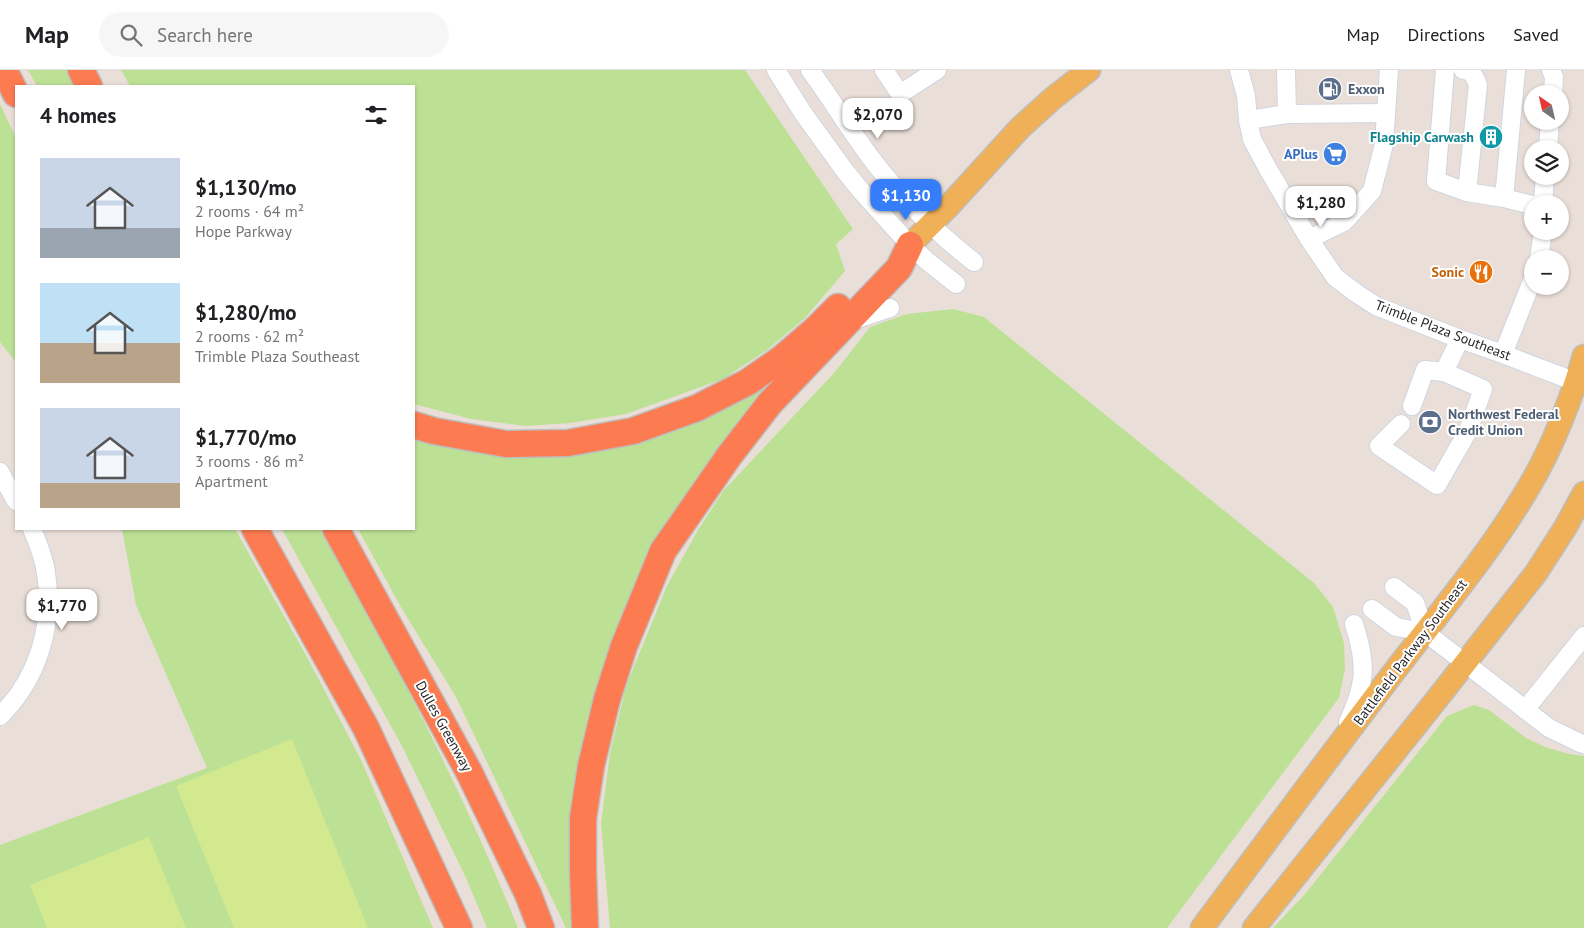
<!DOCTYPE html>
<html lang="en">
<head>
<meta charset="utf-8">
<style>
  body { margin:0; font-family:"PT Sans",sans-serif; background:#f6f6f6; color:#202124; height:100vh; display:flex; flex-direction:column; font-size:19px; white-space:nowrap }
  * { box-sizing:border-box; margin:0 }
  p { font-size:16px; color:#757577 }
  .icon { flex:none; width:28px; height:28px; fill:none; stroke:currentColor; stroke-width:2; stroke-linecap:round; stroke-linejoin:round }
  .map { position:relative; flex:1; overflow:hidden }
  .side { position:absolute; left:15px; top:15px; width:400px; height:445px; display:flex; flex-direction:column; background:#fff; border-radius:0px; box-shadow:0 1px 4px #0004 }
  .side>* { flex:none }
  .needle { width:32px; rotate:326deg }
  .buttons { position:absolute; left:1524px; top:15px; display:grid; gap:10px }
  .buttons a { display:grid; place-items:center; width:45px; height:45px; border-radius:50%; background:#fff; box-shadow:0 1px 4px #0004; font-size:25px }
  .price { position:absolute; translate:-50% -42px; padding:0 11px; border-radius:10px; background:#fff; color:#222; font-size:16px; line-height:32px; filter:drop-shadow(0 1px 2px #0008) }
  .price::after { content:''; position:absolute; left:50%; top:30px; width:15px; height:11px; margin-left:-8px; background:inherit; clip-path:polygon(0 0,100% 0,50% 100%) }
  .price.current { background:#367ef9; color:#fff }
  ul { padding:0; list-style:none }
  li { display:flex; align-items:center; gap:15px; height:125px; padding:0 25px }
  li span { display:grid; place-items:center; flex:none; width:140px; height:100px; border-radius:0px; color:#555 }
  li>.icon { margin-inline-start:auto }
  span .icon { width:60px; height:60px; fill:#fffc; stroke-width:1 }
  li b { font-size:21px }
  h2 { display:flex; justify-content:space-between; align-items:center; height:60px; padding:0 25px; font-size:21px }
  header { display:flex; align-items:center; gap:30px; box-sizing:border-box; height:70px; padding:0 25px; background:#fff; border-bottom:1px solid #e0e0e0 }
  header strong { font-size:24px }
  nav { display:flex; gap:28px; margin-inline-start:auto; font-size:18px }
  .search { width:350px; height:45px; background:#f6f6f6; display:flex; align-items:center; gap:12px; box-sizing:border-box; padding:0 18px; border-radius:28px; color:#757577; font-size:19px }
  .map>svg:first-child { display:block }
</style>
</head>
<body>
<header>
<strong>Map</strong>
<div class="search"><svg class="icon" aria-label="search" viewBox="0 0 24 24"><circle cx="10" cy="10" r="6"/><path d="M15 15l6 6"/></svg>Search here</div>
<nav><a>Map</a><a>Directions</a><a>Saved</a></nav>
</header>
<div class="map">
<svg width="1584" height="858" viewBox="0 0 1584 858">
  <rect width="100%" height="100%" fill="#eadfd8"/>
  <g fill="#bce194">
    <polygon points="28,0 67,0 75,16 37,16"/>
    <polygon points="121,0 745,0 853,159 836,174 845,201 805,248 767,280 723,309 626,344 571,353 526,356 471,349 414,334 414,16 130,16"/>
    <polygon points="0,34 16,68 16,292 0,272"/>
    <polygon points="953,239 984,247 1314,513 1333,537 1344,573 1345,599 1339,628 1167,858 610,858 601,754 610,683 626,616 667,516 698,460 724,420 835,302 870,257 907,244"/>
    <polygon points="781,305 620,555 587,650 574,766 573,858 566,858 456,627 402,539 358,459 414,459 414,364 627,375 700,351"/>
    <polygon points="122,459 235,459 307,587 362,692 433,858 0,858 0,775 207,698 136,535"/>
    <path d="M282,459H320C351,514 383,569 411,626C450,702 486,779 518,858H487L466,808L402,676Z"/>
    <polygon points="1474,635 1489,640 1526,668 1545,677 1569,684 1584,686 1584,858 1273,858 1305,824 1447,646"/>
  </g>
  <g fill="#d3e98f">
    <polygon points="292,669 368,858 234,858 176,716"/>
    <polygon points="149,767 186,858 47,858 30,815"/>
  </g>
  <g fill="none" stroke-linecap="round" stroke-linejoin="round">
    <g stroke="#ced5e1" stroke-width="20">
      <g id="minor">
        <polyline points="776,0 803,43 845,101 862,122 910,175 927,191 956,214"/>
        <path d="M810,0C832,30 851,62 874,92C903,130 937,163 974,192"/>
        <polyline points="884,0 900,24 937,0"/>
        <polyline points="1239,0 1246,26 1248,50 1252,69 1268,99 1309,169 1335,207 1356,223 1376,236 1460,269 1503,284 1576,312"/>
        <polyline points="1445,0 1436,111 1467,122 1504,128 1532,135"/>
        <path d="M1463,0C1472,0 1475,7 1478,15L1467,122"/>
        <polyline points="1551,0 1554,7 1553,24"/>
        <polyline points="1287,44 1385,43"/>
        <polyline points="1248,50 1287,44 1286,0"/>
        <polyline points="1548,79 1550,51"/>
        <polyline points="1504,128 1516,0"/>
        <polyline points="1543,134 1545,106"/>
        <polyline points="1309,169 1344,152 1372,121 1384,74 1389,0"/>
        <polyline points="1539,189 1543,161"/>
        <polyline points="854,250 890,238"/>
        <polyline points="1503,284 1532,211"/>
        <polyline points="1412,336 1425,300 1444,302"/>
        <polyline points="1401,354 1379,376 1437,415 1468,361 1483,319 1444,302 1460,269"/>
        <polyline points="0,402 16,431"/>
        <polyline points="1394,517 1415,533 1425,562"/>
        <polyline points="1372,539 1396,557 1425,562 1549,658 1580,673 1584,674"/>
        <polyline points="1525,640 1584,566"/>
        <path d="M0,646C38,609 54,555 46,503C44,488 38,473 32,459"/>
        <path d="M1348,652C1366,614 1367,594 1354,554"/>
      </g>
    </g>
    <g stroke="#bebebe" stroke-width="25">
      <g id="major">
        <polyline points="910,175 947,138 1020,58 1052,29 1089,0"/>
        <path d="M1202,858C1267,771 1331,684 1397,598C1443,538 1492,480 1530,415C1552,378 1572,327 1584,286"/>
        <polyline points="1254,858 1437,629 1536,503 1565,458 1584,423"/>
      </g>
    </g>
    <g stroke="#bebebe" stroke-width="29">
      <g id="highway">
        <polyline points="4,0 16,24"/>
        <polyline points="81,0 89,16"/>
        <polyline points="414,355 434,361 506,374 568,373 633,361 697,338 748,312 781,289 816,259 838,237"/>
        <polyline points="255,459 366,658 459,858"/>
        <polyline points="336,459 469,702 528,824 541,858"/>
        <polyline points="585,858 583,802 583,748 591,696 607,629 624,576 663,481 729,386 770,333 899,198 910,175"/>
      </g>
    </g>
    <use href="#minor" stroke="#fff" stroke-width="18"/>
    <use href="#major" stroke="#efb058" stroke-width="22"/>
    <use href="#highway" stroke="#fd7b50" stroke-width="26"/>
  </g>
  <defs>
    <g id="fuel-disc" transform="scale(1.25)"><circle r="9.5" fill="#5c6f8a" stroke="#fff"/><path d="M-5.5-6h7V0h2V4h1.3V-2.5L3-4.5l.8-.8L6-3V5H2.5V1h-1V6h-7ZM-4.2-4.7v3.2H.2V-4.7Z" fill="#fff"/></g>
    <g id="building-disc" transform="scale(1.25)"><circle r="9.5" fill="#0f9aa8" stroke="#fff"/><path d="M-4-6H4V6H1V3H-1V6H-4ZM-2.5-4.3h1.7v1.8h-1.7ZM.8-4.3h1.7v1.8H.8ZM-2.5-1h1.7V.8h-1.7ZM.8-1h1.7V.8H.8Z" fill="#fff"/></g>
    <g id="supermarket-disc" transform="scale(1.25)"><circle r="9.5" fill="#3f7fe0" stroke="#fff"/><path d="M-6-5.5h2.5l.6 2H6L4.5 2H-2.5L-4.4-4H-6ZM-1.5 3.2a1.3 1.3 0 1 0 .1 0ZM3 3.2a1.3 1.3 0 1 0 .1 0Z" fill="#fff"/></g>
    <g id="restaurant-disc" transform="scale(1.25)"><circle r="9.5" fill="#e8710a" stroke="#fff"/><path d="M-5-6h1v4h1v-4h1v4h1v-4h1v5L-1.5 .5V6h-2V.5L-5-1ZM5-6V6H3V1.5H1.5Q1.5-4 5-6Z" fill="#fff"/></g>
    <g id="bank-disc" transform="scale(1.25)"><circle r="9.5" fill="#5c6f8a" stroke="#fff"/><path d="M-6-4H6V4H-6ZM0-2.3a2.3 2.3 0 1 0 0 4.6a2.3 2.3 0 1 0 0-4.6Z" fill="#fff"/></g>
  </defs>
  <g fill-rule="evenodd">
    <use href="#fuel-disc" x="1330" y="19"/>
    <use href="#building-disc" x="1491" y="67"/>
    <use href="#supermarket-disc" x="1335" y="84"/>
    <use href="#restaurant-disc" x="1481" y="202"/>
    <use href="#bank-disc" x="1430" y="352"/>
  </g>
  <g text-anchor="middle" stroke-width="4" stroke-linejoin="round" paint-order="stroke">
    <g font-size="14" font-weight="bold" fill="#4e5e75" stroke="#fff" text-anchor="start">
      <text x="1348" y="24">Exxon</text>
      <text x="1448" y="349">Northwest Federal<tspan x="1448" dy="16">Credit Union</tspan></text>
    </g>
    <g font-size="14" font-weight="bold" fill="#0d838f" stroke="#fff" text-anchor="end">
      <text x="1474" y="72">Flagship Carwash</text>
    </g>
    <g font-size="14" font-weight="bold" fill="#366cbe" stroke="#fff" text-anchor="end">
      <text x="1318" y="89">APlus</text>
    </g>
    <g font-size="14" font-weight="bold" fill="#c56008" stroke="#fff" text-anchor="end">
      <text x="1464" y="207">Sonic</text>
    </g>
    <g font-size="14" fill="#272727" stroke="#fff">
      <text transform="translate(1443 260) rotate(21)" y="5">Trimble Plaza Southeast</text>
      <text transform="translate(1410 582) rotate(-53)" y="5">Battlefield Parkway Southeast</text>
      <text transform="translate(444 656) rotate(61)" y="5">Dulles Greenway</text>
    </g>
  </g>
</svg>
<div class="buttons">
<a><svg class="needle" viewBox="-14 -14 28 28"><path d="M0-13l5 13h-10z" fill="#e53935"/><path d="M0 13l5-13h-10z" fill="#757577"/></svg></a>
<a><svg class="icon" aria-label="layers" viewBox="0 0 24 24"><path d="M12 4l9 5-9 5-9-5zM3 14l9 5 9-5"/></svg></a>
<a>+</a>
<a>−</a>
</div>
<b class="price" style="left:878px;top:70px">$2,070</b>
<b class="price current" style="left:906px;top:151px">$1,130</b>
<b class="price" style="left:1321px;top:158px">$1,280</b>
<b class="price" style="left:62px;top:561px">$1,770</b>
<section class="side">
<h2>4 homes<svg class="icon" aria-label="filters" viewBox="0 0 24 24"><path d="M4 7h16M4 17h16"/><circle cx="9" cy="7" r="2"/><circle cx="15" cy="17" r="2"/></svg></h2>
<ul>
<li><span style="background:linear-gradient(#c9d6e8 70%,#9aa5b1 0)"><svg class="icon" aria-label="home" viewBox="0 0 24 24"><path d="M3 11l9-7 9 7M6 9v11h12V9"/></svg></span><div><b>$1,130/mo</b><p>2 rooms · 64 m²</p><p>Hope Parkway</p></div></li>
<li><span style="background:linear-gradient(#bfe0f5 60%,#b9a48a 0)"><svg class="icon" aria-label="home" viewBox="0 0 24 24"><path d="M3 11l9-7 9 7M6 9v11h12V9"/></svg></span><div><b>$1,280/mo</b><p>2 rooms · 62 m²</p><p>Trimble Plaza Southeast</p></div></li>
<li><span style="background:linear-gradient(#c9d6e8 75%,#b9a48a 0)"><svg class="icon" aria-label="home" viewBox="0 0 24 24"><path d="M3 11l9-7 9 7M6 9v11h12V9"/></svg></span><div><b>$1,770/mo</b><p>3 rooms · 86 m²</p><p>Apartment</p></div></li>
</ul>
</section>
</div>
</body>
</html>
